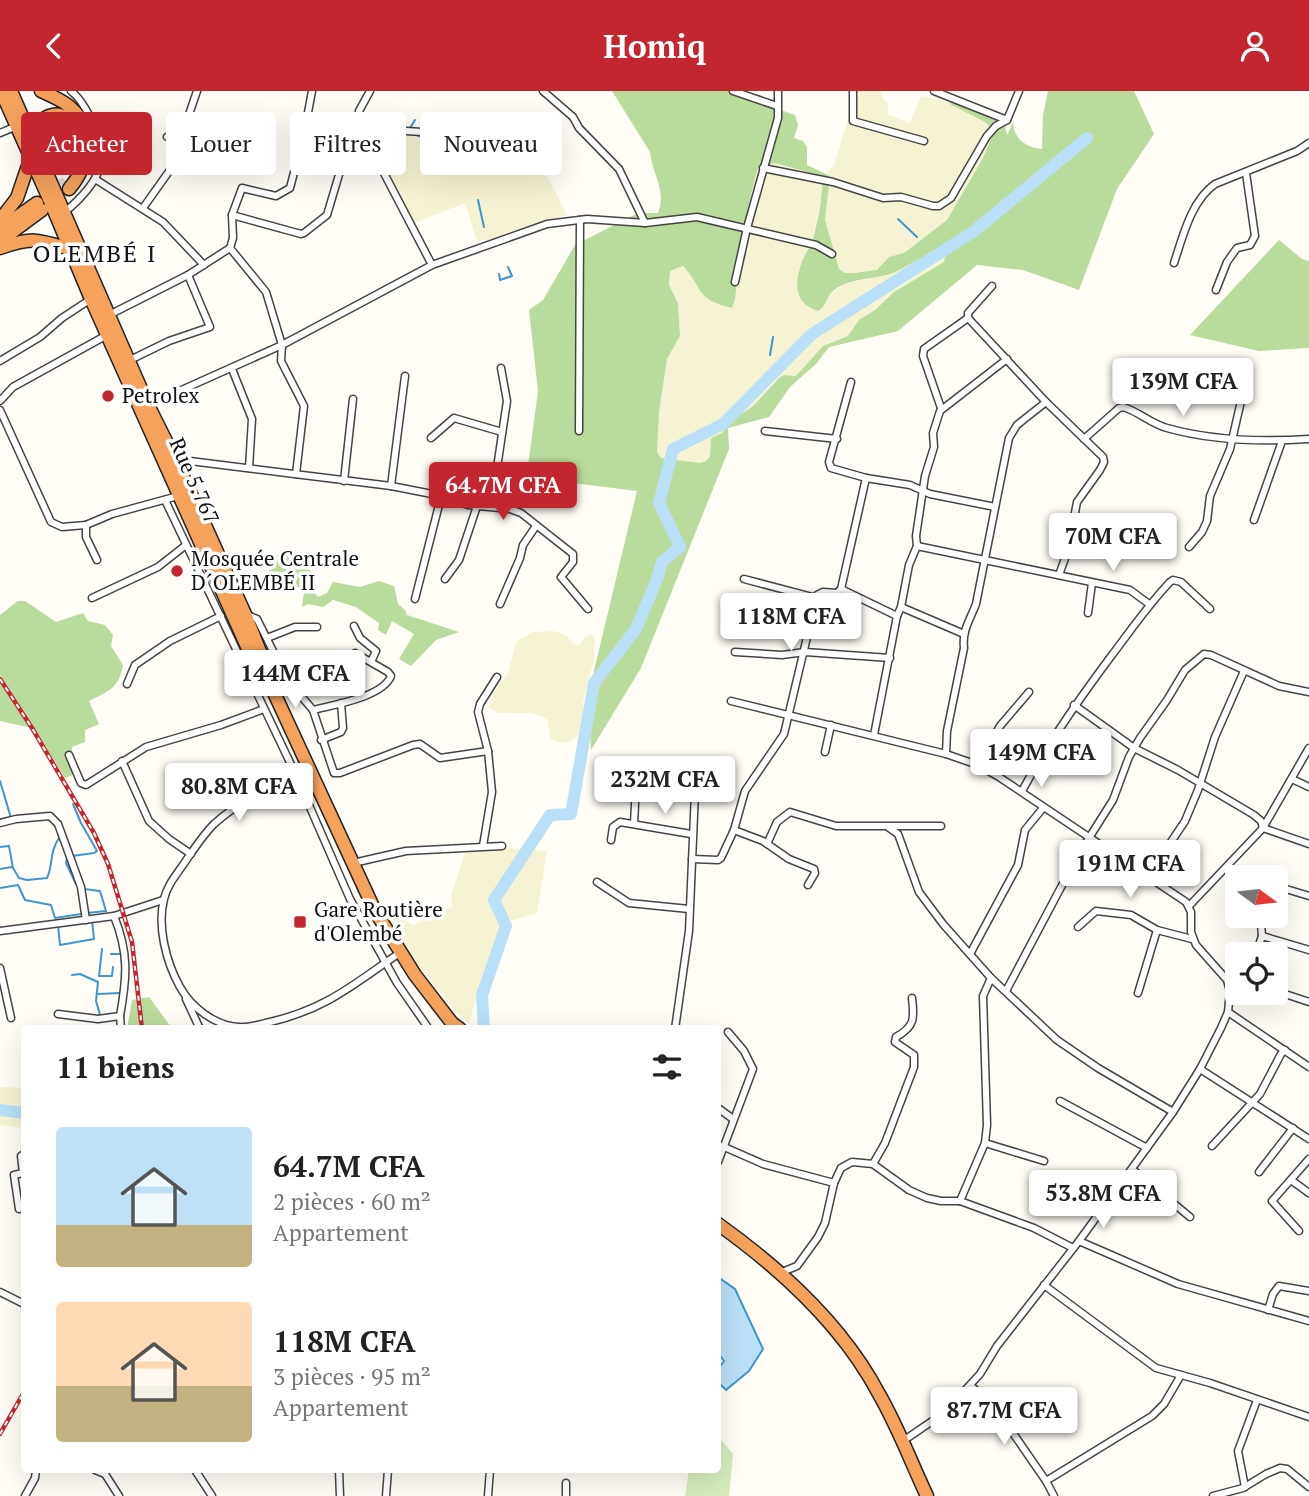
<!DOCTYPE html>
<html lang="fr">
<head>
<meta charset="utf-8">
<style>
  body { margin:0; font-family:"PT Serif",serif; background:#f6f6f6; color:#222; height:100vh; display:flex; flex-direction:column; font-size:26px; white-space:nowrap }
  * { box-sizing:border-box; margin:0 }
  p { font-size:23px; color:#767676 }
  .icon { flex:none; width:38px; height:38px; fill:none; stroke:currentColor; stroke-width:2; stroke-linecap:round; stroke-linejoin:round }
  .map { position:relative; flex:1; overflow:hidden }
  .details { position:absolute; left:21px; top:934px; width:700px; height:448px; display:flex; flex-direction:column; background:#fff; border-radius:7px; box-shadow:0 7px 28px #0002 }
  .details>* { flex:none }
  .banner { position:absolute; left:21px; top:21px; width:700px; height:63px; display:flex; gap:14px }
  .needle { width:46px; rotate:105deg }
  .tools { position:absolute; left:1225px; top:774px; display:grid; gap:14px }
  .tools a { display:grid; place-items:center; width:63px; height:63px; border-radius:7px; background:#fff; box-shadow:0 7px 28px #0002; font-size:35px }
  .price { position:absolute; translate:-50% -60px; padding:0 16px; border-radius:7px; background:#fff; color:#222; font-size:23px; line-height:46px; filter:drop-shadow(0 2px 4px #0008) }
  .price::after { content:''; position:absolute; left:50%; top:42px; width:21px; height:16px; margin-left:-10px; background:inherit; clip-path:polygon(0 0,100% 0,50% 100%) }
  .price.current { background:#c4262e; color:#fff }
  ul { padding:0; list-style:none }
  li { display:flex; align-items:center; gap:21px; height:175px; padding:0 35px }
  li span { display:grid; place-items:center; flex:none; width:196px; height:140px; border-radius:7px; color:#555 }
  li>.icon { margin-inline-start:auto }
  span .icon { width:84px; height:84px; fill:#fffc; stroke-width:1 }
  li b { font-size:30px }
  h2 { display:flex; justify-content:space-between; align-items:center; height:84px; padding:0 35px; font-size:30px }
  .chip { padding:0 24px; border-radius:7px; background:#fff; box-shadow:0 7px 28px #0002; font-size:24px; line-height:63px }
  .chip.current { background:#c4262e; color:#fff }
  header { display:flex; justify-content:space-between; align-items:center; height:91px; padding:0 35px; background:#c4262e; color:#fff; font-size:32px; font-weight:800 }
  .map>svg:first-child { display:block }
</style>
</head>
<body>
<header><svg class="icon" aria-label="back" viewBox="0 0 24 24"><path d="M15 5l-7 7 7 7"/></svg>Homiq<svg class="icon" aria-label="person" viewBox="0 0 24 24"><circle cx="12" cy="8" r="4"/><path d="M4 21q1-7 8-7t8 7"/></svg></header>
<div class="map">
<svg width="1309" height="1405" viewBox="0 0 1309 1405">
  <rect width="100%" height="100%" fill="#fffdf5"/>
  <g fill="#f6f3d4">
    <polygon points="856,0 881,0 882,6 888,13 888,24 910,32 921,5 962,14 951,13 985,31 994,40 983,67 947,129 904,162 893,165 877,179 854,182 845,182 839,178 828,142 825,129 830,85 825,82 834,75"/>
    <polygon points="371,38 444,49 478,42 502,47 523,58 550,90 567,124 494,148 477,150 465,112 414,132 367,42"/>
    <polygon points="775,72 822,85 823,100 815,137 810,156 802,168 828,204 845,193 892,182 919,168 939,163 945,164 944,171 894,201 875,219 859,229 849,245 823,255 796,285 784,284 778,287 753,315 730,331 722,342 711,347 710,365 706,370 700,372 661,367 657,361 659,321 667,268 680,245 678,212 669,194 670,180 683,175 732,217 735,208 741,143 749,108 758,77"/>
    <polygon points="553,540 564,543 578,556 586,545 592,543 595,549 594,568 583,611 584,638 580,643 569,651 556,651 551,648 547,629 542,625 530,622 499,622 488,617 496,598 508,582 516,551 533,541"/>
    <polygon points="508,757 547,760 537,822 504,832 480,890 469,933 456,921 414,869 387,827 382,815 413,834 452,816 451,804 465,762"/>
    <polygon points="0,996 24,997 24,1037 0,1034"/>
  </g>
  <polygon fill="#d5ebbd" points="718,1345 733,1363 729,1405 685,1405 689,1379 718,1379"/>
  <g fill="#b9dc9c" fill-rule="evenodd">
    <path d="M612,0H736L740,5L795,24L798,34L794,47L803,50L807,56V74L830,85L825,129L839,178L845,182H854L877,179L889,166L904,162L947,129L983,67L994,40L985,31L948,12L962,14L982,23L1001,25L1008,33L1005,36L1007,44L1013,31C1014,49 1026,56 1042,58L1043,24L1048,0H1134L1154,43L1117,98L1079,199L1023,179L977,174L898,240L829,256L816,273L790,296L769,326L728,337L729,358L641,577L591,659L588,605L637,400L549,389L528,375L538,300L529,219L543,209L575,154L638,122H658C667,99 652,83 650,61ZM775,72L822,85C823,107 818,129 812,151C810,158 804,163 802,171C794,192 794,213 818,220C827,215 826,205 834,199C852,186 874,189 893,182C910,175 926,159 945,165L944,171L894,201L875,219L859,229L848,245L823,255L796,285L784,284L779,287L753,315L730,331L722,342L711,347L710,365L706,370L700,372L661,367L657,361L659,321L667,268L680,245L678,212L669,194L670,180L683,175C705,199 694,208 732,217L735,208C740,163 745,121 758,77Z"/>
    <polygon points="1279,149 1302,168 1309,170 1309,257 1259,260 1190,244"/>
    <path d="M280,462C291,462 311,472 313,486C313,490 312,494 311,498L318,506L327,502L333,491L360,496L379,490L394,495L398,513L405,519L407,524L459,541L436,549L411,575L399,568L414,543L392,530L386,544L378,539L379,532L356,516L333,509L323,516L308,513L302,516L304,501L283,484L270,481L266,475L269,470Z"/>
    <path d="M18,510H25L56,531L83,522L88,530L105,534L113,544L111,555L123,574C119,597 109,600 89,610L99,633L85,639V651L72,656L73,684L65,687L0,584V524Z"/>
    <polygon points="0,588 32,637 0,630"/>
    <polygon points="149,906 171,936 211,936 213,938 127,938 132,909"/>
  </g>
  <polygon fill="#b9e0f7" stroke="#3f96cf" stroke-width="2" points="718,1186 735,1198 763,1258 749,1280 726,1299 718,1291 718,1278 724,1270 718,1262"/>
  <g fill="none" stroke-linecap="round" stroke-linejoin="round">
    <g stroke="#3f96cf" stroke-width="2">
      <polyline points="410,37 415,29"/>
      <polyline points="427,40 435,27"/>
      <polyline points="412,42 424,47 425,45"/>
      <polyline points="478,109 484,136"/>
      <polyline points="898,128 917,146"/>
      <polyline points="499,183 500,189 512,185 508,176"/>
      <polyline points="770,264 773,246"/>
      <polyline points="541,381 550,376 557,385"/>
      <polyline points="0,690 11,727"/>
      <path d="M0,756L9,755L13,777L19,787L27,789L47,787C54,772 48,764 60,745"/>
      <polyline points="72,765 94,762 97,760 81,732 73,713"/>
      <polyline points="67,767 66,772 76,793"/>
      <polyline points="0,778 12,776"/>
      <polyline points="0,797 18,794 25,809 51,814 55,827 81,823"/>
      <polyline points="84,798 100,800 106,820 87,822"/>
      <polyline points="58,834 60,854 94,848 92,829"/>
      <polyline points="102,858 99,885 112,885 113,876"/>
      <polyline points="111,863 120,863"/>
      <polyline points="72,884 80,883 98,891 96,910 100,924"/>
      <polyline points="98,903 120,902"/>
    </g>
    <g stroke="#b9e0f7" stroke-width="12">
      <polyline points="484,938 482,904 506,835 494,809 550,724 571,723 594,592 636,538 657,488 662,471 680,456 659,412 673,358 723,333 812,243 973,141 1087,47"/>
      <polyline points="0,1019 24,1022"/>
    </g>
    <polyline stroke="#dbdad3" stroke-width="12" stroke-dasharray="12 6" stroke-linecap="butt" points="47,105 66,91"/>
    <g stroke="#444" stroke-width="9">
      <g id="street">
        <polyline points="370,0 359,20 363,42 432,174"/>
        <polyline points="543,0 573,26 579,37 619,78 645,132"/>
        <polyline points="733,0 777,15"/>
        <polyline points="853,0 853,30 924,50"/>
        <polyline points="934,0 1007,29 1019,0"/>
        <polyline points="360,31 390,39 454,43"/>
        <polyline points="0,42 17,35"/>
        <polyline points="167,46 180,50"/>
        <polyline points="763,77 833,91 883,107 901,106 933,115 939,115 951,107 987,45 996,35 1007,29"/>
        <polyline points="95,88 163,131 204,174"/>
        <polyline points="143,117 170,79 197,0"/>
        <path d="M65,121C99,92 113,69 90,26C85,16 80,7 71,0"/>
        <polyline points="232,124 301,143 304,142 327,124 349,50 363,42"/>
        <polyline points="230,157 266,201 282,254 281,270 304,315 296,383"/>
        <path d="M1174,172C1183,145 1191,110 1215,93L1297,60L1309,52"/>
        <polyline points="735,191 747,137 778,27 778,0"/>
        <polyline points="1216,199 1227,171 1237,157 1250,154 1255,145 1246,82"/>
        <polyline points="109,224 188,184 230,157 233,147 232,124 242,97 276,105 290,97 304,43 312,0"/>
        <polyline points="968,227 968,222 992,195"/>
        <polyline points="130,269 169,250 210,236 188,184"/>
        <polyline points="0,270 40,246 62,227 91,208"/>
        <polyline points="232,278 252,328 249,377"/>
        <polyline points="851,291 829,371 831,377 866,387 910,394 930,403 995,416"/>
        <polyline points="0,310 13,296 107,244"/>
        <polyline points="148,314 282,254 432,174 547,133 587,128 645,132 697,126 816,154 832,163"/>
        <polyline points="941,317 923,265 924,258 968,227 1046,311 1103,366 1104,371 1100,379 1077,411 1068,459 1059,484"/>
        <polyline points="0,319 51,431 62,436 86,434"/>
        <polyline points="579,340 580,129"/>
        <polyline points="765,340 837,348"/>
        <polyline points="431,347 454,327 502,341"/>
        <path d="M1084,348L1119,317L1123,316C1138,320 1151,333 1167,337C1213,350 1262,351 1309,348"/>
        <polyline points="178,372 190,370 391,395 427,402 468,414 510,418 521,422 573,463 573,471 561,486 588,518"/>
        <polyline points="344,390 353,308"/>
        <polyline points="391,395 405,285"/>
        <path d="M165,409L295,682C268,696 237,712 214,733C203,744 194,758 185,771C177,783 167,794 164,808C157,835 166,871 180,896C191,916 215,935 239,936C249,937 261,933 270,931C327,918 355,892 401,861"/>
        <polyline points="1254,429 1282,350"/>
        <polyline points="917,455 1130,499 1149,513"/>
        <polyline points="1189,456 1202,441 1207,430 1210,405 1230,358 1241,310"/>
        <polyline points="97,469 86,446 86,434 112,423 178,405"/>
        <polyline points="445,488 459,469 477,415 488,406 495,390 507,310 501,277"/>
        <polyline points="744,488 816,507"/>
        <polyline points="841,498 866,387"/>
        <polyline points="92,507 158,476 186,454"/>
        <polyline points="415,508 441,406"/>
        <polyline points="500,513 520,467 523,454 536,435"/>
        <polyline points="901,516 964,543"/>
        <polyline points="1088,522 1092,492"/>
        <polyline points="247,524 257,528 288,590 313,619 334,682 340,682 413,654 420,653 440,667 488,660"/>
        <polyline points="354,535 360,547 376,560 371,571"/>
        <polyline points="267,547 295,536 317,536"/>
        <polyline points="735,561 782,564 805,561 890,567"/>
        <polyline points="127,593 135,574 170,550 221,525"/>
        <polyline points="731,610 946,663 978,674 999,686 1186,811 1191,821 1191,841 1196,854 1227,889 1230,900 1228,921 1221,937 1200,978 1173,1021 1079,1150 997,1255 980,1283 944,1322 903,1350"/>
        <polyline points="1074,614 1134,657 1178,679 1254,724 1261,730 1263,737 1309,753"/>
        <path d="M313,619C333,614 383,606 391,585L388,581L355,562"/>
        <polyline points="874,644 897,525 901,516 909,474 917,455 916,445 925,385 934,356 933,342 940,320 1007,268"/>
        <polyline points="321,649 341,641 343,637 341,612"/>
        <polyline points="825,661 831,634"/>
        <path d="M946,663L947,640L964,557C962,539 970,529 976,513L1009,347L1017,334L1046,311"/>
        <polyline points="69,664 81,692 86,694 146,656 221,634 264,618"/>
        <polyline points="122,670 149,730 169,748 191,763"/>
        <polyline points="978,674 1000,635 1029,601"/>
        <polyline points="295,682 350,808 397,892 429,938"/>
        <polyline points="1292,688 1309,696"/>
        <path d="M1022,700C1048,652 1079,608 1112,564C1131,539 1148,514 1170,491L1173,489L1181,491L1210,518"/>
        <polyline points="0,732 16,728 50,725 58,733 81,796 86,829"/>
        <polyline points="634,733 636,693"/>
        <polyline points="888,736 898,743 919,801 943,833 991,887 1057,949 1098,977 1173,1021"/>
        <polyline points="734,739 763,750 789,768 814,778 815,782 808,794"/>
        <polyline points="611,749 613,736 620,731 691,743"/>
        <polyline points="767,753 777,731 790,721 836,735 941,735"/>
        <polyline points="483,755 492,701 488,660 478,621 480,613 497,586"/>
        <polyline points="692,768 718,769 721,767 734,739 745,700 784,643 817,504 823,501 837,502 841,498 897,525"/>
        <polyline points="353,772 406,760 502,755"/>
        <polyline points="1147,787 1185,730 1198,699 1215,646 1244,580"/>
        <polyline points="597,791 629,812 689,818"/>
        <polyline points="1276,795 1309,805"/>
        <polyline points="1189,815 1263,737 1309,657"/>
        <polyline points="1078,836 1096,820 1131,824 1157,839 1192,848"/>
        <polyline points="0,840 114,825 163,809"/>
        <polyline points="1262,845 1261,833 1264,824"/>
        <polyline points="970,863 1018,774 1025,739 1043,717"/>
        <polyline points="1256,863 1262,845 1309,859"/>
        <polyline points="0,877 11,927"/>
        <polyline points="1006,900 1077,766 1113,709 1129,666 1140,647 1167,609 1185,579 1204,563 1211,564 1279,595 1309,601"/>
        <polyline points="1276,900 1309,911"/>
        <polyline points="1138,902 1157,839"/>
        <polyline points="186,908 200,938"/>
        <polyline points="1228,921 1309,976"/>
        <path d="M58,923L98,928L120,925C127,886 129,862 114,825"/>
        <polyline points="120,925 121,938"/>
        <polyline points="675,938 689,840 695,701"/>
        <polyline points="1200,978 1309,1048"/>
        <polyline points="1060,1010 1147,1057"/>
        <polyline points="718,1017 733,1028"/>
        <polyline points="985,1052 1044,1070"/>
        <polyline points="722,1055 763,1073 834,1092"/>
        <polyline points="1212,1055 1260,1003 1281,963 1285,959"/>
        <polyline points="718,1071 753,978 744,960 728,941"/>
        <polyline points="873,1073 909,1099 927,1107 941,1110 960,1110 1034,1137 1073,1157"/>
        <polyline points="1132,1078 1190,1126"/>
        <polyline points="1259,1081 1293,1037"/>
        <polyline points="1291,1089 1309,1102"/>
        <polyline points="960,1110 985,1052 987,1034 983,905 991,887"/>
        <polyline points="19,1118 14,1084 23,1082 21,1065 24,1063"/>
        <polyline points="1299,1140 1272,1110 1309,1068"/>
        <polyline points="1079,1150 1178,1193 1309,1230"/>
        <path d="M782,1181L797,1175L818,1146L825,1132L834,1092L841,1077L852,1071L873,1073L885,1052L914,976V964L895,951L896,946C916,935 914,926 912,907"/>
        <polyline points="1044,1194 1156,1277 1210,1292 1309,1326"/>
        <polyline points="0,1201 24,1213"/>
        <polyline points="1268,1219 1273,1203 1279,1195 1309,1200"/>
        <polyline points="971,1295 995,1316 1046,1390 1054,1405"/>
        <polyline points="95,1379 105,1383 119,1405"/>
        <polyline points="195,1379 212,1405"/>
        <polyline points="339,1379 340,1405"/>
        <polyline points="1046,1390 1152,1325 1164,1313 1181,1284"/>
        <polyline points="1245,1396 1238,1360 1257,1309"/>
        <polyline points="25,1405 35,1387 36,1379"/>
        <polyline points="386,1405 388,1379"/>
        <polyline points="488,1405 490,1379"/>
        <polyline points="566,1405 566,1392"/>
        <polyline points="1213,1405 1243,1397 1266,1383 1280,1377 1287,1378 1309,1396"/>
      </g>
    </g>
    <g stroke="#222" stroke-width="15">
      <g id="highway">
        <polyline points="1,0 50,110 91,208 253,569 264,580 375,820 415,884 452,932 460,938"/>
        <polyline points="11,0 148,314 177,372 245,523 261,563 264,580"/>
        <path d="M41,0C51,5 63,9 71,17C96,39 89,75 69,98"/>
        <path d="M34,51L42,29C64,12 80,37 78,59"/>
        <polyline points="0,129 17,107 31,66"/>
        <polyline points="0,138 37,112"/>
        <polyline points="0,150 42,119"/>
        <path d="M0,157C31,146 38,148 69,158"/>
        <path d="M718,1133C781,1178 842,1233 879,1303C898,1336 911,1371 927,1405"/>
      </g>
    </g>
    <use href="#street" stroke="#fff" stroke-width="6"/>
    <use href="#highway" stroke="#f5a25d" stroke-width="12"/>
    <g stroke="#c4262e" stroke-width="4.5">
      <g id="rail">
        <polyline points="0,588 32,637 94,742 108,773 132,851 142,938"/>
        <polyline points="0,1343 24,1301"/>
      </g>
    </g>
    <use href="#rail" stroke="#fff" stroke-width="2" stroke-dasharray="5" stroke-linecap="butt"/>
  </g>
  <g fill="#c4262e" stroke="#fff" stroke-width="2.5">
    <circle cx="108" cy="305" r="7"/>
    <circle cx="177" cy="480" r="7"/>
    <rect x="293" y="824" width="14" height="14" rx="3.5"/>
  </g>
  <g text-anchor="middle" stroke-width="7" stroke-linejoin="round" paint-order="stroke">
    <g font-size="21" fill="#111" stroke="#fff" text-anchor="start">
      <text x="122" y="312">Petrolex</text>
      <text x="191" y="475">Mosquée Centrale<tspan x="191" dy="24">D´OLEMBÉ II</tspan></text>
      <text x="314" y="826">Gare Routière<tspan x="314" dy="24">d'Olembé</tspan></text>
    </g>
    <g font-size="21" fill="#111" stroke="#fff">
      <text transform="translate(194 390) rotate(66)" y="7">Rue 5.767</text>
    </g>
    <g font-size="24" letter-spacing="2" fill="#111" stroke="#fff">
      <text x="95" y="171">OLEMBÉ I</text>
    </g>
  </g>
</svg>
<div class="tools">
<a><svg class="needle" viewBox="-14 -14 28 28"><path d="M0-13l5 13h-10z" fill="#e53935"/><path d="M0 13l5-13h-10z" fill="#767676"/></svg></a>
<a><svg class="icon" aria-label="locate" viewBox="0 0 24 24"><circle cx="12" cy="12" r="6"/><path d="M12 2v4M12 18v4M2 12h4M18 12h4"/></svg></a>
</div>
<b class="price" style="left:1183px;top:327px">139M CFA</b>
<b class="price current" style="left:503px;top:431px">64.7M CFA</b>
<b class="price" style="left:1113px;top:482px">70M CFA</b>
<b class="price" style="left:791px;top:562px">118M CFA</b>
<b class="price" style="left:295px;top:619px">144M CFA</b>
<b class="price" style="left:1041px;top:698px">149M CFA</b>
<b class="price" style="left:665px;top:725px">232M CFA</b>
<b class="price" style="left:239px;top:732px">80.8M CFA</b>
<b class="price" style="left:1130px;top:809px">191M CFA</b>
<b class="price" style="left:1103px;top:1139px">53.8M CFA</b>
<b class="price" style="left:1004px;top:1356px">87.7M CFA</b>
<div class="banner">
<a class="chip current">Acheter</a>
<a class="chip">Louer</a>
<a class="chip">Filtres</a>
<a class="chip">Nouveau</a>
</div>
<section class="details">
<h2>11 biens<svg class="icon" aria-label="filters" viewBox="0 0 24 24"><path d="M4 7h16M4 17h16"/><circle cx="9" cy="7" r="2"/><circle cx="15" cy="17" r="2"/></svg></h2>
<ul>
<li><span style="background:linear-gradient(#bfe0f5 70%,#c2b280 0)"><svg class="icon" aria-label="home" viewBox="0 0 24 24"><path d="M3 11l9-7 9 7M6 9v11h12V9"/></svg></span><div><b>64.7M CFA</b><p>2 pièces · 60 m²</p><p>Appartement</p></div></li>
<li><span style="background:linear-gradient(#ffd9b3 60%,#c2b280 0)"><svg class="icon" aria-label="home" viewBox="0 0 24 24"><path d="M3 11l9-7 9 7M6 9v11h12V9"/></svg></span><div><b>118M CFA</b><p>3 pièces · 95 m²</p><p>Appartement</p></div></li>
</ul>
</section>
</div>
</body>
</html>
